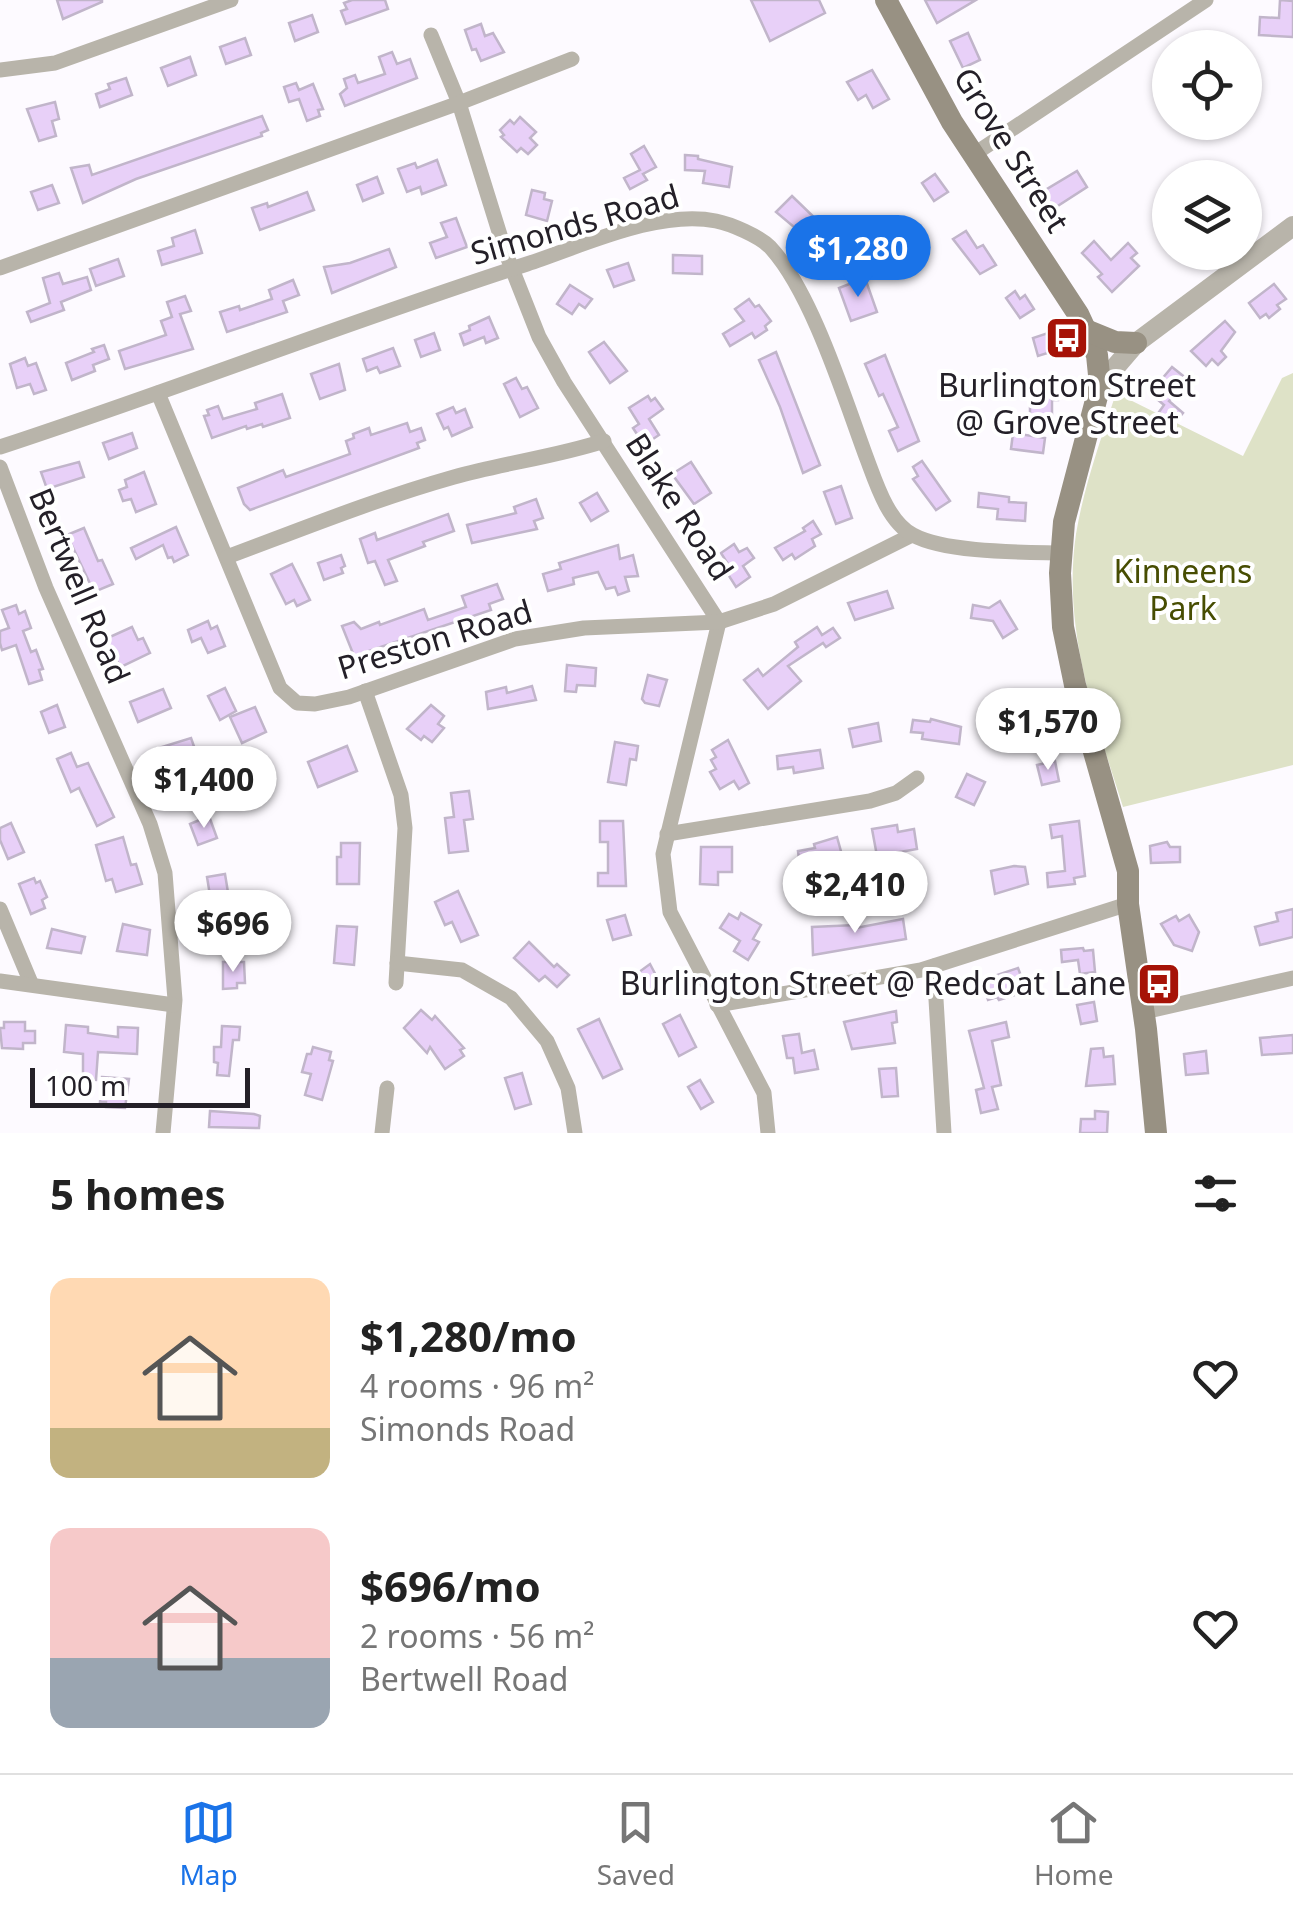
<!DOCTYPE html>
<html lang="en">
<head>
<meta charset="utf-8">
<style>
  body { margin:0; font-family:"Noto Sans",sans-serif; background:#f6f6f6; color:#222; height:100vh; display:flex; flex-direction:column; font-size:38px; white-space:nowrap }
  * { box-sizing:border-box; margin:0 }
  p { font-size:32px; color:#767676 }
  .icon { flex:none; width:55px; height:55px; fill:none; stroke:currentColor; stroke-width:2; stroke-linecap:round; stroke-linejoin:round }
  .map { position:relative; height:1133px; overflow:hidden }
  .side { display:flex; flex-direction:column; background:#fff; flex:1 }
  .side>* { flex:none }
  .tools { position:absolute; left:1152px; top:30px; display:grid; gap:20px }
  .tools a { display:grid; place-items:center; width:110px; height:110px; border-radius:50%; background:#fff; box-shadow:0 2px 8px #0004; font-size:50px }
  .scale { position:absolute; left:30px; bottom:25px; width:220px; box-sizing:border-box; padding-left:10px; border:5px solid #242028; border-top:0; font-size:28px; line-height:35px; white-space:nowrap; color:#242028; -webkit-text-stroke:8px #fff; paint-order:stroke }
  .price { position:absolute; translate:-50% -85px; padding:0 22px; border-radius:35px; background:#fff; color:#222; font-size:32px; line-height:65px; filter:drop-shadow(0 2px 5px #0008) }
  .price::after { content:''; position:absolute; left:50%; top:60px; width:30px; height:22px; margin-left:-15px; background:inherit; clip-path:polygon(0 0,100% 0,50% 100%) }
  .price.active { background:#1a73e8; color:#fff }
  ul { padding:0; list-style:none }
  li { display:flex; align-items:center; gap:30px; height:250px; padding:0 50px }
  li span { display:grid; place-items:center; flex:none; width:280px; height:200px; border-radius:20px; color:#555 }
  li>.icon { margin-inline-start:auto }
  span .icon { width:120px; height:120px; fill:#fffc; stroke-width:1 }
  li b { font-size:42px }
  h2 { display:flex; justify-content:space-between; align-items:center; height:120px; padding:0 50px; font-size:42px }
  .menu { display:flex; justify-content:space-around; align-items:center; height:140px; border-top:2px solid #e0e0e0; background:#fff; font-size:28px; color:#767676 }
  .menu a { display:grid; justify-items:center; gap:5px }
  .menu .active { color:#1a73e8 }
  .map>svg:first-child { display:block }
</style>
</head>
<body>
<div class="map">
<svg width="1293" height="1133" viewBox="0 0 1293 1133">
  <rect width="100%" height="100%" fill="#fdfaff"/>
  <path fill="#dee2c7" d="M1293,373V765L1123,807C1095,719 1062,628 1076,534C1084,486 1101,439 1116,393L1243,456L1282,378Z"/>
  <g fill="#e8d0f8" stroke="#c1b5ca" stroke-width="2.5">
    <polygon points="57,0 102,0 102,2 63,19"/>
    <polygon points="352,0 385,0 388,9 346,24 341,11 347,9 344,3"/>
    <polygon points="751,0 819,0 825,13 770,41"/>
    <polygon points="925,0 976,0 937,23"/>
    <polygon points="1280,0 1293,1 1293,37 1259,35 1260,17 1279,18"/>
    <polygon points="312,15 318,32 295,41 289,23"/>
    <polygon points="481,24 485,36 493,33 504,52 481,61 476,49 472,50 465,30"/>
    <polygon points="968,33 980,60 963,68 950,41"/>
    <polygon points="245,38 251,55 226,64 220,47"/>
    <polygon points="392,52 397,64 410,59 417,78 345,106 340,94 347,88 344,79 355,75 358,83 385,74 379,57"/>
    <polygon points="190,57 196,75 168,86 161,68"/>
    <polygon points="872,70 889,99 873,108 866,95 858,100 847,82"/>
    <polygon points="126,78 132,95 100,107 96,94 110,89 108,84"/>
    <polygon points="296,83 299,90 313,84 323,109 318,110 320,116 307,121 299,99 289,102 284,87"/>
    <polygon points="55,102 59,119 52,121 56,136 39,141 27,109"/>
    <polygon points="262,116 268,130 261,133 262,136 136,179 83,203 71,168 89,165 92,175"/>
    <polygon points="520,117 536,132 530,138 537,145 528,154 521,148 517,152 501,137 504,135 500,130 510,120 514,124"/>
    <polygon points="644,146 656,167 643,174 647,180 630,189 624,178 640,170 631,154"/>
    <polygon points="685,155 698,156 698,159 732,167 729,187 703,183 705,171 685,170"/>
    <polygon points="437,160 446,185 422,194 420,187 407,192 398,169 415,163 417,168"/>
    <polygon points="1077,171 1087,187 1053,209 1042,192"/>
    <polygon points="935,174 948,192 934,201 922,183"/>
    <polygon points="377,177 383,193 363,201 357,185"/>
    <polygon points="52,185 59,203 38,210 31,192"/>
    <polygon points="532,190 545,193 544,199 552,201 547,221 526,215"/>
    <polygon points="307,192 314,210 260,230 252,208 267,203 268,207"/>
    <polygon points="792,196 820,223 806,237 776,212"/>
    <polygon points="456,218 467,247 436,258 430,243 447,237 441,223"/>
    <polygon points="195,230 202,253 162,265 158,251 174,246 172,238"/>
    <polygon points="966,231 977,248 983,245 996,265 980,274 953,239"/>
    <polygon points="1094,241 1111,260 1128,243 1137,253 1131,258 1139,266 1112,292 1098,277 1102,274 1082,253"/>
    <polygon points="389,249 396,267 332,293 324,267 350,263"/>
    <polygon points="673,255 702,256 702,274 673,273"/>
    <polygon points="118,259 124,276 96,286 90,269"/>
    <polygon points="628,263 634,280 614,287 607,270"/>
    <polygon points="59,273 63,284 87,277 91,290 61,302 64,310 31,322 27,312 50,303 43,278"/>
    <polygon points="865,278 877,312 851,321 839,288"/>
    <polygon points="293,280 299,295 283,301 287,312 227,332 220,312 239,306 240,310 272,299 269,290"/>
    <polygon points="1274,284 1286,299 1277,305 1280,309 1269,318 1266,314 1260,318 1249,303"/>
    <polygon points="570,285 592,299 585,308 579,304 572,314 557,304"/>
    <polygon points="1015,291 1020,299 1025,295 1034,309 1020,318 1006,298"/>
    <polygon points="185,296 191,311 180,314 193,349 125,369 119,351 166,335 161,321 172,317 167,302"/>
    <polygon points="749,299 755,307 759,305 771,321 765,326 767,330 755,338 752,333 730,346 723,334 744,321 735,309"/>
    <polygon points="489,317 498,338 486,343 484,337 464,345 460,334 470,330 469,326"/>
    <polygon points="1225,321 1235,332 1221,351 1226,357 1218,365 1212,359 1206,366 1191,351"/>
    <polygon points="434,333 440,350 421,357 415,340"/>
    <polygon points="1048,333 1054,351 1038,356 1033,338"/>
    <polygon points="604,342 627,371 610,383 589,352"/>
    <polygon points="104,345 109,359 93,365 95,371 72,380 66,363 94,352 92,349"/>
    <polygon points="393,348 400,366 380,373 377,367 367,371 363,359"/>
    <polygon points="776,352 820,465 803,473 780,407 759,360"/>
    <polygon points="885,355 919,441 898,451 889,431 898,427 883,394 879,396 865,364"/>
    <polygon points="25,358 28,366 36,363 46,390 34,394 30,384 17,388 10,364"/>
    <polygon points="339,364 345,390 320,399 311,374"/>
    <polygon points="1172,367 1187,379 1169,401 1183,413 1174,424 1159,412 1164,405 1150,393"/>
    <polygon points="516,378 522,389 527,387 538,408 520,417 504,384"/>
    <polygon points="1040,379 1058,379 1058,400 1052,400 1052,415 1030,416 1030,404 1040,404"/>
    <polygon points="282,394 290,418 263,427 262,424 247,429 246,426 212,438 204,416 209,415 207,410 218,406 223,419 257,409 255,403"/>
    <polygon points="648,396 651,401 655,398 663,409 649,419 659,435 644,445 633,428 639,424 629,408"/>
    <polygon points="453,407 456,413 465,409 472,427 452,436 448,427 444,429 437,414"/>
    <polygon points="407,423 410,432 421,428 425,440 417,443 419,448 250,510 244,504 238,488 283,470 286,477 350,454 346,441 354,438 353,434 369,428 371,435"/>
    <polygon points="132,433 137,448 109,459 103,443"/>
    <polygon points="1013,433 1045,438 1043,453 1011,449"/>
    <polygon points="922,461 950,501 936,510 913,479 918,476 913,467"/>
    <polygon points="79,462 84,477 47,489 41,472"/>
    <polygon points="691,462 711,493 694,504 672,474"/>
    <polygon points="144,472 156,504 136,512 131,499 123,501 119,490 127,487 125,480"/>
    <polygon points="841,486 852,518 836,524 824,492"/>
    <polygon points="597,493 608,511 591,521 580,503"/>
    <polygon points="979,493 1009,497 1009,502 1026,503 1025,521 997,519 998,509 978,507"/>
    <polygon points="536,499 543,518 534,521 537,529 472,543 467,525 516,513 514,507"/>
    <polygon points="448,514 454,531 423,542 425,546 388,560 397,581 385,585 375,561 368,563 360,539 375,533 377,540"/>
    <polygon points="813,521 821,534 812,539 815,546 795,559 792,554 783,560 775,548 805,531 803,528"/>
    <polygon points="176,527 188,555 174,562 172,557 168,558 163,545 136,559 131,548"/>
    <polygon points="84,528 98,561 102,560 113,584 94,592 67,535"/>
    <polygon points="734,544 739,552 747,548 754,558 743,566 750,577 736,587 724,568 728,564 721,553"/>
    <polygon points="618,545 620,559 633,555 638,576 625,577 629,591 618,595 615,587 606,589 598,572 573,578 574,584 548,591 543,574 561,569 559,563"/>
    <polygon points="341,555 345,566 341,568 343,573 324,580 318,563"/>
    <polygon points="292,564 310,600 297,606 294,600 286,604 271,574"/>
    <polygon points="497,584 503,599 489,604 491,610 354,656 342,626 354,622 361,629 379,622 380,625 424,609 428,620 466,607 462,596"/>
    <polygon points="887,591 893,608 855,620 848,603"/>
    <polygon points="1000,601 1017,629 1003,638 993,621 971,618 973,605 989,608"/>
    <polygon points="16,605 19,614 25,611 31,628 23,631 31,652 36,650 43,669 39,670 42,680 29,684 16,645 2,650 0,643 0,631 9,628 2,610"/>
    <polygon points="208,621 211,629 217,626 225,646 208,653 201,638 192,642 188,630"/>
    <polygon points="132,627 138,640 143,638 150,653 121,667 103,640"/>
    <polygon points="817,627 822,635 833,628 840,638 826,647 823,643 788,666 801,681 768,709 744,680 758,669 763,676 798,647 795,642"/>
    <polygon points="567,665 596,668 595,686 577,685 576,692 565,691"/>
    <polygon points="648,675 667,680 659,706 645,703 642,699"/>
    <polygon points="532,686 536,700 488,709 486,692 506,687 507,693"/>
    <polygon points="225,688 236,711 220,720 208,696"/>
    <polygon points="163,689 171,708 138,722 130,702"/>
    <polygon points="1033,692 1047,736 1030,741 1017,697"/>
    <polygon points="57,705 65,727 49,733 41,712"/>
    <polygon points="431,705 444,716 438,724 444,728 432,742 424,736 421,740 407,729"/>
    <polygon points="255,707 266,732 242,743 230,717"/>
    <polygon points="931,719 961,727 959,744 922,739 923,733 911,732 913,720 930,722"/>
    <polygon points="878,723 881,741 853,747 849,729"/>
    <polygon points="191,738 197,755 185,759 188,769 169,776 167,769 159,772 152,750"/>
    <polygon points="728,740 749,783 739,789 734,781 720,789 710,772 716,769 711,760 716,757 712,750"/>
    <polygon points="615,742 638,746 636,760 630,759 626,785 608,782"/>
    <polygon points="347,746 357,771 318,787 308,762"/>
    <polygon points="820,750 823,768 794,773 793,767 778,769 777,756"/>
    <polygon points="71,753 77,767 88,763 114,817 97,826 79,788 71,792 57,759"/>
    <polygon points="1055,761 1059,781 1042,785 1037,765"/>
    <polygon points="967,774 985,782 974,805 956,797"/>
    <polygon points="469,791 473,819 464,820 468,851 449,853 445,818 454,817 451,793"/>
    <polygon points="209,816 217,838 198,845 190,824"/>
    <polygon points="600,821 623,821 626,886 598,886 598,873 608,873 608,842 600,842"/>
    <polygon points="1079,821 1085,876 1074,878 1075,884 1048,887 1047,873 1065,871 1062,836 1052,838 1050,825"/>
    <polygon points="11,823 24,852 8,859 0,840 0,828"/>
    <polygon points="897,825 898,832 914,829 917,849 877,856 872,829"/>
    <polygon points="123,837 131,865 136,864 142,884 116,892 112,879 106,881 96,845"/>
    <polygon points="837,837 842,855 800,868 798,851 815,848 814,844"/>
    <polygon points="1167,842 1170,847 1180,847 1180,862 1151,863 1150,846"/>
    <polygon points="341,843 360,843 359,884 337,884 337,857 341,857"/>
    <polygon points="701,847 732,847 732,872 718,872 718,885 700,884"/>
    <polygon points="1014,866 1025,867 1028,884 995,894 991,871"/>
    <polygon points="225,874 232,917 214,920 207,877"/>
    <polygon points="34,878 36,883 40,881 47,897 42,900 45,908 31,914 19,884"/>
    <polygon points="458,891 478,935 461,942 452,922 445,925 435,902"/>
    <polygon points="1293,909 1293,937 1260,945 1255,927 1278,921 1276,913"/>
    <polygon points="741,913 761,925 753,939 759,942 748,960 734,951 740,941 720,928 729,914 738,919"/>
    <polygon points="625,915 631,935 613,940 607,920"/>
    <polygon points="1189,915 1199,932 1192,951 1174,945 1161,924 1176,916 1179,921"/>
    <polygon points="903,919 906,939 813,955 812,927 856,925 856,928"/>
    <polygon points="123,924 150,930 147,955 117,951"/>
    <polygon points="337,926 357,927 354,965 334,963"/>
    <polygon points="52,929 85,937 81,953 47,948"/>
    <polygon points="529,942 554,967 557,964 569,975 557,987 545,976 539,981 514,958"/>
    <polygon points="1083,948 1084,951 1093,950 1095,972 1080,974 1078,960 1062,962 1061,950"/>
    <polygon points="223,962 244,962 245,983 237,983 237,988 223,989"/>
    <polygon points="650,964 661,985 647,992 635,975"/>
    <polygon points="1018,968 1024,984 1013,988 1015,995 999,1000 997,997 988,1000 982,980"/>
    <polygon points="1094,1002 1097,1021 1081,1024 1077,1005"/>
    <polygon points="421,1010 432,1020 435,1016 464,1048 460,1050 464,1056 445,1069 430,1047 427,1053 404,1028"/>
    <polygon points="896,1011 897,1022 892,1023 895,1043 852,1049 844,1022"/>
    <polygon points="680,1015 696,1047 679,1056 663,1024"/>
    <polygon points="599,1019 622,1069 603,1078 578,1029"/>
    <polygon points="4,1022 25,1022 25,1031 35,1031 35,1043 23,1043 23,1049 2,1048 0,1028 4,1028"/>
    <polygon points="1006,1022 1009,1037 992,1041 1001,1085 992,1087 998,1109 981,1113 976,1090 984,1088 969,1031"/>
    <polygon points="66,1025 88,1027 88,1033 118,1037 118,1027 138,1028 137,1054 98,1052 96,1080 83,1079 83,1054 64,1052"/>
    <polygon points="222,1026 240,1027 239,1040 233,1040 229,1076 217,1075 218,1063 214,1062 214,1047 221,1047"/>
    <polygon points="799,1034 802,1053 814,1050 818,1069 795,1073 793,1058 787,1058 783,1036"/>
    <polygon points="1293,1035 1293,1053 1262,1055 1260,1038"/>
    <polygon points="313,1047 331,1052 329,1060 333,1061 322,1100 305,1095 311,1074 302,1072 307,1054 311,1054"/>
    <polygon points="1103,1048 1104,1057 1113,1056 1115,1084 1086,1086 1091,1049"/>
    <polygon points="1206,1051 1208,1073 1186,1075 1184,1054"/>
    <polygon points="896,1068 898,1096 882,1097 879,1069"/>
    <polygon points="522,1073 531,1104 515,1109 505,1078"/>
    <polygon points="102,1077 129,1079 125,1108 106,1107 106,1102 100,1102"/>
    <polygon points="700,1080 713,1102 701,1109 688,1087"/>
    <polygon points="210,1111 254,1114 260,1116 259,1128 209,1127"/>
    <polygon points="1095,1111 1108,1112 1107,1133 1080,1133 1081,1119 1095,1119"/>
  </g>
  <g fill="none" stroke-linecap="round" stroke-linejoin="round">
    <g stroke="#b8b4aa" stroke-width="15">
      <polyline points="431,35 459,103 505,251 539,337 564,382 719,622 663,854 670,912 764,1093 768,1133"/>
      <polyline points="0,70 55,63 231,0"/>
      <polyline points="973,155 1206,0"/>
      <polyline points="0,268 459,103 572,59"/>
      <polyline points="158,393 280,688 297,703 315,704 349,697 515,639 584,628 719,622 774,604 912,535"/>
      <path d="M0,447C177,389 350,321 527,264C582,246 659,209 716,221C731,224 759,236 770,247C812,292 845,400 867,459C876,483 888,522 913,535C946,553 1024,552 1062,553"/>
      <polyline points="0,467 46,588 150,824 165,873 175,1000 163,1133"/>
      <path d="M227,557C302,529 376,499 454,477C503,463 555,457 604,441"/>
      <polyline points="365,691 401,795 405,828 396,983"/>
      <polyline points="667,834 870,801 896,793 917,778"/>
      <polyline points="0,909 31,983"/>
      <polyline points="397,963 462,970 511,998 547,1041 568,1088 575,1133"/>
      <polyline points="934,966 944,1133"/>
      <polyline points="0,981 174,1005"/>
      <polyline points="717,1005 921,970 1128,904"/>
      <polyline points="1144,1012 1293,978"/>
      <polyline points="382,1133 387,1088"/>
    </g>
    <polyline stroke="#b8b4aa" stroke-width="20" points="1100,385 1136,343 1293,226"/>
    <g stroke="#989183" stroke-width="22">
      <polyline points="886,0 952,122 1078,314 1097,355 1100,385 1064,522 1060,573 1063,627 1075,685 1128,871 1128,904 1146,1029 1156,1133"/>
      <polyline points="1088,331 1115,342 1136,343"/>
    </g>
  </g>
  <defs>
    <g id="bus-square" transform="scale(2.25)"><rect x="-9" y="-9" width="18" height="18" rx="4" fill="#a61307" stroke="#fff"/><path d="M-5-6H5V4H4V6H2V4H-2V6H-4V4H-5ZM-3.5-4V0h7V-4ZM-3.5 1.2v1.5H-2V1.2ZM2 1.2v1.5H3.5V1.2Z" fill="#fff"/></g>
  </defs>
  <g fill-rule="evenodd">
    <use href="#bus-square" x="1067" y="338"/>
    <use href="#bus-square" x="1159" y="984"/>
  </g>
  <g text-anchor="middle" stroke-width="8" stroke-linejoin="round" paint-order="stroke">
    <g font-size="32" fill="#242028" stroke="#fff">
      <text transform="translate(1011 150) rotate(58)" y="11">Grove Street</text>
      <text transform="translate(575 225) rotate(-16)" y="11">Simonds Road</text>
      <text transform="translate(679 507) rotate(57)" y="11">Blake Road</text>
      <text transform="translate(79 586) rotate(67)" y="11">Bertwell Road</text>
      <text transform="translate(435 640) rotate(-17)" y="11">Preston Road</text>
    </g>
    <g font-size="32" fill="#242028" stroke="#fff">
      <text x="1067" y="397">Burlington Street<tspan x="1067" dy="37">@ Grove Street</tspan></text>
      <text x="1126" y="995" text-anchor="end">Burlington Street @ Redcoat Lane</text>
    </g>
    <g font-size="32" fill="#474d02" stroke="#fff">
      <text x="1183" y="583">Kinneens<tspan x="1183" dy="37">Park</tspan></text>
    </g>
  </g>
</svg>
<div class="tools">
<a><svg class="icon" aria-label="locate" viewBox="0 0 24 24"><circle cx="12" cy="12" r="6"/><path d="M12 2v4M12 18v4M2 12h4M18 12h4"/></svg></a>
<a><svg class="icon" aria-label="layers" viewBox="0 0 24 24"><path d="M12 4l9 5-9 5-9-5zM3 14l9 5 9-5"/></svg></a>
</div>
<div class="scale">100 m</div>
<b class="price active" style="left:858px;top:300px">$1,280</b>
<b class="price" style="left:1048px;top:773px">$1,570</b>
<b class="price" style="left:204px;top:831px">$1,400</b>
<b class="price" style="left:855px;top:936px">$2,410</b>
<b class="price" style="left:233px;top:975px">$696</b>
</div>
<section class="side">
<h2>5 homes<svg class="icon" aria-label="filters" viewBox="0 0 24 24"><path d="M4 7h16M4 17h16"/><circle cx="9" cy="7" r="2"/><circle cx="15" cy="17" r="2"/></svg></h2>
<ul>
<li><span style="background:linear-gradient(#ffd9b3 75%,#c2b280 0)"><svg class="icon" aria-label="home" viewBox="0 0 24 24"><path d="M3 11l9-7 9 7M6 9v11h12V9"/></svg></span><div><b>$1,280/mo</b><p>4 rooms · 96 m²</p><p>Simonds Road</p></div><svg class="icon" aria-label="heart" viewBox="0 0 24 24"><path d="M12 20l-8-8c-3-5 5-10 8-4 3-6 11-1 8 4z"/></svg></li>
<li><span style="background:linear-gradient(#f6c9c9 65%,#9aa5b1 0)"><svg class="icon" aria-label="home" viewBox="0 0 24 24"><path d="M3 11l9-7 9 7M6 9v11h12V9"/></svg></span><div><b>$696/mo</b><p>2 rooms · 56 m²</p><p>Bertwell Road</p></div><svg class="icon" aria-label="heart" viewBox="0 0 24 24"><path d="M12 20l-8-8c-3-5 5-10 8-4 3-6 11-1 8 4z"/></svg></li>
</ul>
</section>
<nav class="menu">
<a class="active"><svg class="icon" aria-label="map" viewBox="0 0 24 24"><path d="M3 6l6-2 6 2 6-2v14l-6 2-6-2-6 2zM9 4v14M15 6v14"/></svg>Map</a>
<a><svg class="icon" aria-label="saved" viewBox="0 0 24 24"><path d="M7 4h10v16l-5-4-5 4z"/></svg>Saved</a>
<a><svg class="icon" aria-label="home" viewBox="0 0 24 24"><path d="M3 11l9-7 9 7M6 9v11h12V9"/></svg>Home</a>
</nav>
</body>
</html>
